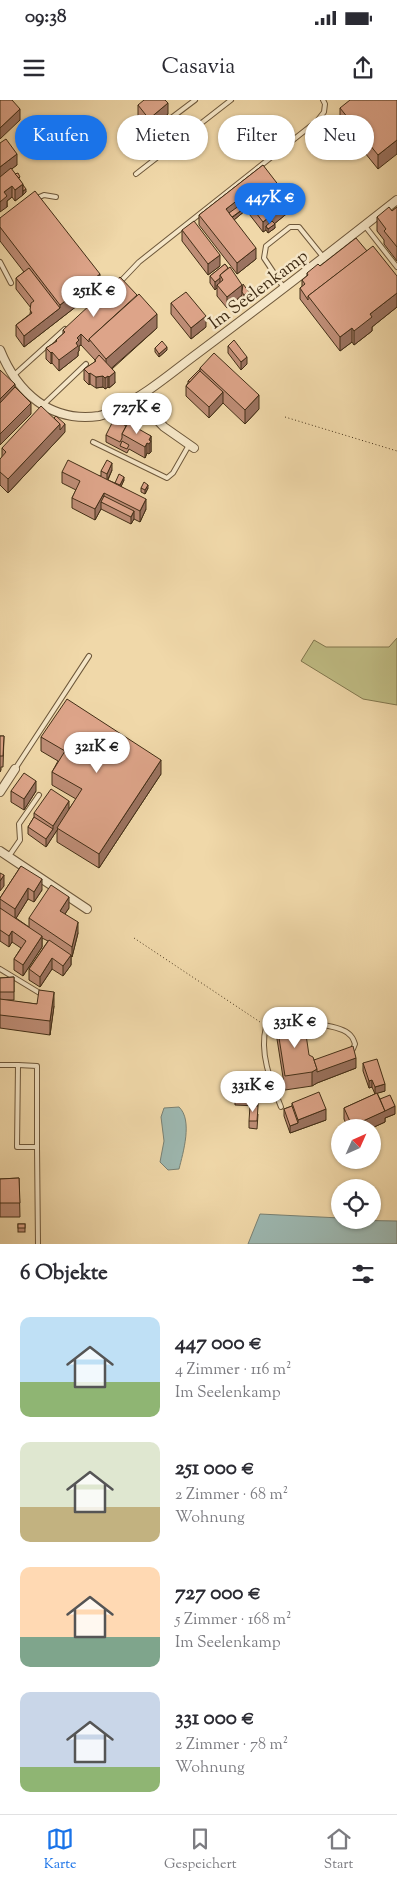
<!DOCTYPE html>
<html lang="de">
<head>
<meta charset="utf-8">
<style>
  body { margin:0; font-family:"Sorts Mill Goudy",serif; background:#f7f7f7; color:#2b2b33; height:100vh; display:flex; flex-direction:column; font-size:19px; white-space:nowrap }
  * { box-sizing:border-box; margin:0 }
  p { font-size:16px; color:#7c7c81 }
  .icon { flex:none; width:28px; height:28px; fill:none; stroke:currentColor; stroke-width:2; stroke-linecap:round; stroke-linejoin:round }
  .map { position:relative; height:1144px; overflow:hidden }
  .panel { display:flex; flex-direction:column; background:#fff; flex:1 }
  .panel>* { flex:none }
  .banner { position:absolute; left:15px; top:15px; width:368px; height:45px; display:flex; gap:10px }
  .needle { width:32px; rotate:45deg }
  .fabs { position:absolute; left:331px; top:1019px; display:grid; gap:10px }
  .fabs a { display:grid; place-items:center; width:50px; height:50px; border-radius:50%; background:#fff; box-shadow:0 1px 4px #0004; font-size:25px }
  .price { position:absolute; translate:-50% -42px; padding:0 11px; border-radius:18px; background:#fff; color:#222; font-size:16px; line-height:32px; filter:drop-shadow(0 1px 2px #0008) }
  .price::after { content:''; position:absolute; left:50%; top:30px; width:15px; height:11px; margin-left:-8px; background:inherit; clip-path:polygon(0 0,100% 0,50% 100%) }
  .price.on { background:#1a73e8; color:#fff }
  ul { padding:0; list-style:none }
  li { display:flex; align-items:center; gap:15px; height:125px; padding:0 20px }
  li span { display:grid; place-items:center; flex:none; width:140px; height:100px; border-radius:10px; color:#555 }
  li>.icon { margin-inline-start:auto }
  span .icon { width:60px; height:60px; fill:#fffc; stroke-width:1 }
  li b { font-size:21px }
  h2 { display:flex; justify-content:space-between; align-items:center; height:60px; padding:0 20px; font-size:21px }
  .chip { padding:0 18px; border-radius:22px; background:#fff; box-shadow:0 1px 4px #0004; font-size:18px; line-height:45px }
  .chip.on { background:#1a73e8; color:#fff }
  .status { display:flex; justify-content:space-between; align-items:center; height:35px; padding:0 25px; background:#fff; direction:ltr }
  .status svg { height:14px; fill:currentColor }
  header { display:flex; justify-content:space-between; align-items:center; height:65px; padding:0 20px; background:#fff; font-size:22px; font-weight:600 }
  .dock { display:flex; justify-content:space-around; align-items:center; height:70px; border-top:1px solid #e1e1e2; background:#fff; font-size:14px; color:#7c7c81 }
  .dock a { display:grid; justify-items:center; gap:2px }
  .dock .on { color:#1a73e8 }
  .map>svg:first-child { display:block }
</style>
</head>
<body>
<div class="status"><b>09:38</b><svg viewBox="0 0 49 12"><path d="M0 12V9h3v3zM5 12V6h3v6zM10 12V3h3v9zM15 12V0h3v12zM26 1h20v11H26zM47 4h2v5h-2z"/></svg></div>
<header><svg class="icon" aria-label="menu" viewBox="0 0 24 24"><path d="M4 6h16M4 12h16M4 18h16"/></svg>Casavia<svg class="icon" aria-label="share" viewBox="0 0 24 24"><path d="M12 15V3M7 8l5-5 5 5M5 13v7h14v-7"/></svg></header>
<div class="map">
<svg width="397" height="1144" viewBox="0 0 397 1144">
  <rect width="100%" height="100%" fill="#f0d8a9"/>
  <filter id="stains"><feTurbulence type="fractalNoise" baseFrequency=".004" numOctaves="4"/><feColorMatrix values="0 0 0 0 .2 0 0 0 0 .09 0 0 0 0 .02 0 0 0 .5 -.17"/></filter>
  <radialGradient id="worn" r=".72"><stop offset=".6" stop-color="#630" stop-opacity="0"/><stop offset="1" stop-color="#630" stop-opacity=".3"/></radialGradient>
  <polygon fill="#c0bd84" stroke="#81764d" points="397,538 397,605 363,599 301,561 314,540 326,547 389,547"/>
  <g fill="#9db8b1" stroke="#798173">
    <path d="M179,1007C193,1020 183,1053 179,1069L168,1070L160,1062L164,1041L161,1017L164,1008Z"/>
    <polygon points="260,1114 340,1118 340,1120 397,1121 397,1144 248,1144"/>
  </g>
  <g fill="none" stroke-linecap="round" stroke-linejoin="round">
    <g stroke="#6e583b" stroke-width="6">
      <g id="lane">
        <polyline points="146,37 195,0"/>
        <polyline points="136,74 231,0"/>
        <polyline points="35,99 44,95 56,97"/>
        <polyline points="365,126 397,167"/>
        <polyline points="0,162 11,183"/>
        <polyline points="120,182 139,162 317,21 324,12 325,4 323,0"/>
        <polyline points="284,188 264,158 266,146 290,127 299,127 324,158"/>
        <polyline points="13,276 65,229"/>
        <polyline points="43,305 86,264"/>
        <polyline points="93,342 167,378 173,373 189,345"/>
        <polyline points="15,669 89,556"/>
        <polyline points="9,756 20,740 19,724 39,695"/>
        <polyline points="0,869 43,895"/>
        <path d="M300,923C312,923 344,926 351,936C353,938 354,941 355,944L353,949"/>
        <polyline points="0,965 18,965 17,1047 37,1047 38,1144"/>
        <polyline points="18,965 37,966 37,1047"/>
        <path d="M281,1007C271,982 259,953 266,927L278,924L293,923"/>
      </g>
    </g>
    <g stroke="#6e583b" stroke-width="10">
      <g id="street">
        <path d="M0,250C17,292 50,323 99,316C105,315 111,311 116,309C146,295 171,273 198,253C265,203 331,152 397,100"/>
        <polyline points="137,299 164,327 194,348"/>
        <polyline points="0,692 15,669"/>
        <polyline points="0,751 87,809"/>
      </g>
    </g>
    <g stroke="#422e16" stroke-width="1" stroke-dasharray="1 2.5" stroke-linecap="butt">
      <polyline points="285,317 397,351"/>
      <polyline points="134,838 260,922"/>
    </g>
    <use href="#lane" stroke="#f5e6c7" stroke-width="4"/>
    <use href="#street" stroke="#f5e6c7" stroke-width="8"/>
  </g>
  <g fill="#be8d76" stroke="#422e16">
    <polygon points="397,0 378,69 340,22 340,8"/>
    <polygon points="138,5 168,14 149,30 138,16"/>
    <polygon points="0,43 17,65 11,69 20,80 26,92 15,101 12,97 7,101 7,107"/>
    <polygon points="263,65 290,111 274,124 275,128 268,133 266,130 263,132 246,110 234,120 256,159 237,174 199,125 199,115"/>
    <polygon points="397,107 397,161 384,144 384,140 377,131 377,117 392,111"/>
    <polygon points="0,118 100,188 24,247 16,236 16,225 30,214 31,208 16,189 16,178 24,172 0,141"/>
    <polygon points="182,130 220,166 208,175 182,141"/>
    <polygon points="367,151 397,176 397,207 372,227 372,231 354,245 352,242 340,251 300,199 300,188 302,186 302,180 307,177 307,173 320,166"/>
    <polygon points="225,164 249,196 244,199 242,196 227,208 217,196 217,188 215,190 210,183 210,176"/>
    <polygon points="171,203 206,227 191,239 171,214"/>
    <polygon points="157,228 112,269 115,283 109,288 108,287 105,289 103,287 96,288 90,284 89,285 84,280 84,269 95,262 95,260 81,245 79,246 79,251 78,252 78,256 59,271 52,263 51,264 46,259 46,248 56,242 56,240 63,234 63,230"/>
    <polygon points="228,246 247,264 241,270 228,253"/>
    <polygon points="155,248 167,250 159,257 155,252"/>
    <polygon points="200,268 259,309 245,324 223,303 209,318 186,296 186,286 188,283 188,281 200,269"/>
    <polygon points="126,326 151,336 151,352 149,354 147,353 145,358 129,349 127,353 106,342 106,335"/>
    <polygon points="65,332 8,393 0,385 0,359 2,357 2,348"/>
    <polygon points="112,370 108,380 115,383 124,380 121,386 146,409 140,422 134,419 131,424 101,409 95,420 72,408 72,398 76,390 62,383 62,372 101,376 101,371"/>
    <polygon points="141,388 148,388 145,394 141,392"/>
    <polygon points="0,636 4,636 3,667 1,667 1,670 0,672"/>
    <polygon points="41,637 161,674 99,768 57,742 57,730 46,747 28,734 28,727 34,717 34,713 69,709 76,699 52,685 52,672 58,661 41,651"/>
    <polygon points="11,691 36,691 24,710 11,702"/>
    <polygon points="21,766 42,790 34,802 28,799 16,818 29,827 29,818 69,808 65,814 78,833 72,857 71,856 71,865 63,876 52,869 40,887 29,880 29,869 48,841 42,838 42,847 23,876 14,870 14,859 21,848 12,842 9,847 0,841 0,798"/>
    <polygon points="14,877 14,900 1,900 37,904 54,906 50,935 0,928 0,878"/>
    <polygon points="277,925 314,960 356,968 317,983 312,986 285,990 277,939"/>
    <polygon points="363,963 385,991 377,993 380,999 395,1014 385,1018 385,1022 372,1028 348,1028 344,1019 344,1008 375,994 372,987 369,988 363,971"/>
    <polygon points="259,992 258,1006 235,1005 235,995"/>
    <polygon points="292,1003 326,1020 290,1033 284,1016 284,1009 292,1006"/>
    <polygon points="258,1014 257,1029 249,1028 249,1021"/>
    <polygon points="19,1078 20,1117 0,1117 0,1079"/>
    <rect x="18" y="1124" width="7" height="8"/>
  </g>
  <g fill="#9b7360" stroke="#422e16">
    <polygon points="168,3 168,14 149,30 149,19"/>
    <polygon points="20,9 20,20 0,39 0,28"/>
    <polygon points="397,40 397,54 378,69 378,55"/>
    <polygon points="17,54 17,65 0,78 0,67"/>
    <polygon points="23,84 23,95 15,101 15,90"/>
    <polygon points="12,86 12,97 7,101 7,107 0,112 0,102 4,92"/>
    <polygon points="26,89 26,92 23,95 23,91"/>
    <polygon points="243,96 243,107 228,118 226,109"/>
    <polygon points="290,100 290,111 268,129 266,126 266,130 263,132 263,122"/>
    <polygon points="246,107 246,110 229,124 229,120"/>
    <polygon points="275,124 275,128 268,133 268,129"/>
    <polygon points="256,148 256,159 237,174 237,163"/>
    <polygon points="220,155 220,166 208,175 208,164"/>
    <polygon points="100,174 100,188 24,247 24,236 60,208 60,205"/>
    <polygon points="220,178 220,186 217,185 217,188 215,190 215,182"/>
    <polygon points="242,185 242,195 227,208 227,197"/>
    <polygon points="249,192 249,196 244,199 244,195"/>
    <polygon points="397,193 397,207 372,227 372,231 354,245 354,231 370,214"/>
    <polygon points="157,214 157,228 106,273 106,259"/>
    <polygon points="206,216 206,227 191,239 191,228"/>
    <polygon points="352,228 352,242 340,251 340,237"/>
    <polygon points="81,234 81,245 79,246 79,251 78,252 78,256 59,271 59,260 77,238"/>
    <polygon points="167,247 167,250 159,257 159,254"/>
    <polygon points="52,252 52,263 51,264 51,253"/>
    <polygon points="247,257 247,264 241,270 241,262"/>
    <polygon points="115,272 115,283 109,288 109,277"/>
    <polygon points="90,273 90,284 89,285 89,274"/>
    <polygon points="103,276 103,287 96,288 96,277"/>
    <polygon points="108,276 108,287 105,289 105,278"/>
    <polygon points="15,284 15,298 0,313 0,299"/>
    <polygon points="223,292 223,303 209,318 209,307"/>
    <polygon points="259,295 259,309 245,324 245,310"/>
    <polygon points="31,303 31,314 0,345 0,334"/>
    <polygon points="60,324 65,324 65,332 8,393 8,379"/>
    <polygon points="151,336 151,352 149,354 149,340"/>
    <polygon points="147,343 147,353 145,358 145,347"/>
    <polygon points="112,363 112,370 107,381 107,374"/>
    <polygon points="124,377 124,380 120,389 120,385"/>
    <polygon points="148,385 148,388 145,394 145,390"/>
    <polygon points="104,393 104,403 101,402 101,409 95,420 95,409"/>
    <polygon points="146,399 146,409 140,422 140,411"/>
    <polygon points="134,411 134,419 131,424 131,417"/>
    <polygon points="161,660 161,674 99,768 99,754"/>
    <polygon points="36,681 36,691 24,710 24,699"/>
    <polygon points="69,701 69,712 46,747 46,739 53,729 53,726"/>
    <polygon points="4,775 4,786 0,791 0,781"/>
    <polygon points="42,779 42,790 34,802 34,792"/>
    <polygon points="28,788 28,799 15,820 15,809"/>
    <polygon points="69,797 69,808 60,821 60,811"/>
    <polygon points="78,822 78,833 72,857 72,847"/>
    <polygon points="12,831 12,842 9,847 9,836"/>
    <polygon points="42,836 42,847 23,876 23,865"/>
    <polygon points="71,855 71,865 63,876 63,866"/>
    <polygon points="52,858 52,869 40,887 40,877"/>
    <polygon points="54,892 54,906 50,935 50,921"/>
    <polygon points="356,958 356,968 317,983 312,986 312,972 317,969"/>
    <polygon points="372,980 372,987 369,988 369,981"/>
    <polygon points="385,984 385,991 375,994 375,987"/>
    <polygon points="395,1006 395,1014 385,1018 385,1022 372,1028 352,1028 352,1026"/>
    <polygon points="326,1009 326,1020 290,1033 290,1026 298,1023 298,1020"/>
  </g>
  <g fill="#dda489" stroke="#422e16">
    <polygon points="0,0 12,0 20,9 0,28"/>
    <polygon points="144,0 165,0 168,3 149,19 138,5"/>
    <polygon points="350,0 397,0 397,40 378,55 340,8"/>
    <polygon points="6,39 17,54 0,67 0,43"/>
    <polygon points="263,65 290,100 263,122 243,96 226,109 256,148 237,163 199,115"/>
    <polygon points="11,68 23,84 15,90 12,86 4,92 7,96 0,102 0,77"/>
    <polygon points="18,73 20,77 19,78 15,74"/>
    <polygon points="23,85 26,89 23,91"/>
    <polygon points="35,91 100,174 60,205 0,127 0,118"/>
    <polygon points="243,103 246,107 232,117 229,113"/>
    <polygon points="389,107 392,111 397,107 397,147 384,131 386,129 377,117"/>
    <polygon points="194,121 220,155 208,164 182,130"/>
    <polygon points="272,121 275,124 268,129 266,126"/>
    <polygon points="356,138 367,151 308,196 308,200 300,188 305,184 302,180 308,175 307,173 318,164 320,166"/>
    <polygon points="373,146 397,176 397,193 370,214 372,217 354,231 352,228 340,237 308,196"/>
    <polygon points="225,164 228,168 220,175 220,178 215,182 210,176"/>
    <polygon points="230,167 242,185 227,197 217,185 223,180 220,175"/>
    <polygon points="29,168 60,208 24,236 16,225 32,213 30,210 31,203 34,201 16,178"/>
    <polygon points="120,177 137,195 89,239 89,242 81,234 77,238 79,240 76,243 78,246 59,260 52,252 51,253 46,248 57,241 56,240 65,232 63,230"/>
    <polygon points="243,184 249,192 244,195 242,192"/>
    <polygon points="186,192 206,216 191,228 171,203"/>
    <polygon points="139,194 157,214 106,259 89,239"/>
    <polygon points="234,240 247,257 241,262 228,246"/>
    <polygon points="162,241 167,247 159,254 155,248"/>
    <polygon points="214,253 259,295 245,310 200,268"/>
    <polygon points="99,255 115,272 109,277 108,276 105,278 103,276 96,277 90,273 89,274 84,269 96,261 95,260"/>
    <polygon points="200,269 200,271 190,282 188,281"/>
    <polygon points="0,270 15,284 0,299"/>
    <polygon points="200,271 223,292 209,307 186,286"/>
    <polygon points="15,287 31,303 0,334 0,303"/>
    <polygon points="41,306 60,324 8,379 0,372 0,359 6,352 2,348"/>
    <polygon points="56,316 65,324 60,330 60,324 54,318"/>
    <polygon points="114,319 126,326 122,334 122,338 120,342 106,335"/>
    <polygon points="128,323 151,336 149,340 151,341 149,344 147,343 145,347 122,334"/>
    <polygon points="122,341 129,345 127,349 120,346"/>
    <polygon points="68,360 146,399 140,411 104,393 95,409 72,398 80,381 62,372"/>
    <polygon points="107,360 112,363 107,374 101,371"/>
    <polygon points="119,374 124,377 120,385 115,383"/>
    <polygon points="144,382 148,385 145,390 141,388"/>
    <polygon points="104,396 134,411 131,417 101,402"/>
    <polygon points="67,599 161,660 99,754 57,728 82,689 52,672 65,651 41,637"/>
    <polygon points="0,636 4,636 3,656 0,656"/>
    <polygon points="24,673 36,681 24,699 11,691"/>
    <polygon points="51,689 69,701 53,726 34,713"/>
    <polygon points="34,717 53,729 46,739 28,727"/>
    <polygon points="21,766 42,779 34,792 28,788 15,809 0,799 0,798"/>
    <polygon points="0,773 4,775 0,781"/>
    <polygon points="51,785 69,797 60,811 78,822 72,847 29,818"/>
    <polygon points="0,808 42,836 23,865 14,859 26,841 12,831 9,836 0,830"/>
    <polygon points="49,840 71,855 63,866 52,858 40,877 29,869"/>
    <polygon points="14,877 14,892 0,892 0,878"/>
    <polygon points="39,890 54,892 50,921 0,915 0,899 37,904"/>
    <polygon points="304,921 309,955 313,957 317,969 312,972 285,976 277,925"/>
    <polygon points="353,946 356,958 317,972 317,969 314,960"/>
    <polygon points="377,959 385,984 375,987 372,980 369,981 363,963"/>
    <polygon points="236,980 259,981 258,995 235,995"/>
    <polygon points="319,992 326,1009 298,1020 292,1003"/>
    <polygon points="377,993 385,1011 352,1026 344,1008"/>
    <polygon points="390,995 395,1006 385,1011 380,999"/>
    <polygon points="250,1006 258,1006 257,1021 249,1021"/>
    <polygon points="292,1006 298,1023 290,1026 284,1009"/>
    <polygon points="19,1078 20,1103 0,1103 0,1079"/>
    <rect x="18" y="1124" width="7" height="4"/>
  </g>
  <g text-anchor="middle" stroke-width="5" stroke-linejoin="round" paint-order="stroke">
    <g font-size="18" fill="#422e16" stroke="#f5e6c7">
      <text transform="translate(258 189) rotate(-37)" y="6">Im Seelenkamp</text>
    </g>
  </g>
  <rect width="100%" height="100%" filter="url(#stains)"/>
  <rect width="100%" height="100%" fill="url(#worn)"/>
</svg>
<div class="fabs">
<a><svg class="needle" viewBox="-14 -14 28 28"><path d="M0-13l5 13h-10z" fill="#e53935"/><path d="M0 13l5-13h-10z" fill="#7c7c81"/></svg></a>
<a><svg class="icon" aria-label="locate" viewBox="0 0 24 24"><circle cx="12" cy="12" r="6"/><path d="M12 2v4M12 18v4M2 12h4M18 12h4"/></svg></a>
</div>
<b class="price on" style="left:270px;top:125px">447K €</b>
<b class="price" style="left:94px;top:218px">251K €</b>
<b class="price" style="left:137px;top:335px">727K €</b>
<b class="price" style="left:97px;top:674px">321K €</b>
<b class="price" style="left:295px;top:949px">331K €</b>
<b class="price" style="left:253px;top:1013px">331K €</b>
<div class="banner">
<a class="chip on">Kaufen</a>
<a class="chip">Mieten</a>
<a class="chip">Filter</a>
<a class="chip">Neu</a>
</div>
</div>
<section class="panel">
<h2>6 Objekte<svg class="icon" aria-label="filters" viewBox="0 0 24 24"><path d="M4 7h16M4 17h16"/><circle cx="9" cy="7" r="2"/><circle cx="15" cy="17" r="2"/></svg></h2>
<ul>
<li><span style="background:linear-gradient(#bfe0f5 65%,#8fb573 0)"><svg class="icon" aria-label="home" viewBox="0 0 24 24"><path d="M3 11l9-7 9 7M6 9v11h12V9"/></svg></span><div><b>447 000 €</b><p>4 Zimmer · 116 m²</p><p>Im Seelenkamp</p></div></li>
<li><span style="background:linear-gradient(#dfe7d0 65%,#c2b280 0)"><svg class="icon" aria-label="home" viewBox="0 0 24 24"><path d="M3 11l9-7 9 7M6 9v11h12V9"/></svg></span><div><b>251 000 €</b><p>2 Zimmer · 68 m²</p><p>Wohnung</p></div></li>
<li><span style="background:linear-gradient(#ffd9b3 70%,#7fa58c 0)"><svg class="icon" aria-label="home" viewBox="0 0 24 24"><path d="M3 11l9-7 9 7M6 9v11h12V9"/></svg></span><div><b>727 000 €</b><p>5 Zimmer · 168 m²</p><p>Im Seelenkamp</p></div></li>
<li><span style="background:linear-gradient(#c9d6e8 75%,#8fb573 0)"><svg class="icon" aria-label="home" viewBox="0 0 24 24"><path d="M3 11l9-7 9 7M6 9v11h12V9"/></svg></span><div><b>331 000 €</b><p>2 Zimmer · 78 m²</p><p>Wohnung</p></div></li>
</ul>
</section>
<nav class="dock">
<a class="on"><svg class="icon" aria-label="map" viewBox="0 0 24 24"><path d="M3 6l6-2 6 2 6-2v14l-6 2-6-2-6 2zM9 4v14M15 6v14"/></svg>Karte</a>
<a><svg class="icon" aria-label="saved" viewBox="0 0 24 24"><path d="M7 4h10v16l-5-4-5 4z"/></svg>Gespeichert</a>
<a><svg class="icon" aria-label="home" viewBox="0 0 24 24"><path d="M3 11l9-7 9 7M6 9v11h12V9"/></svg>Start</a>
</nav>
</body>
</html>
